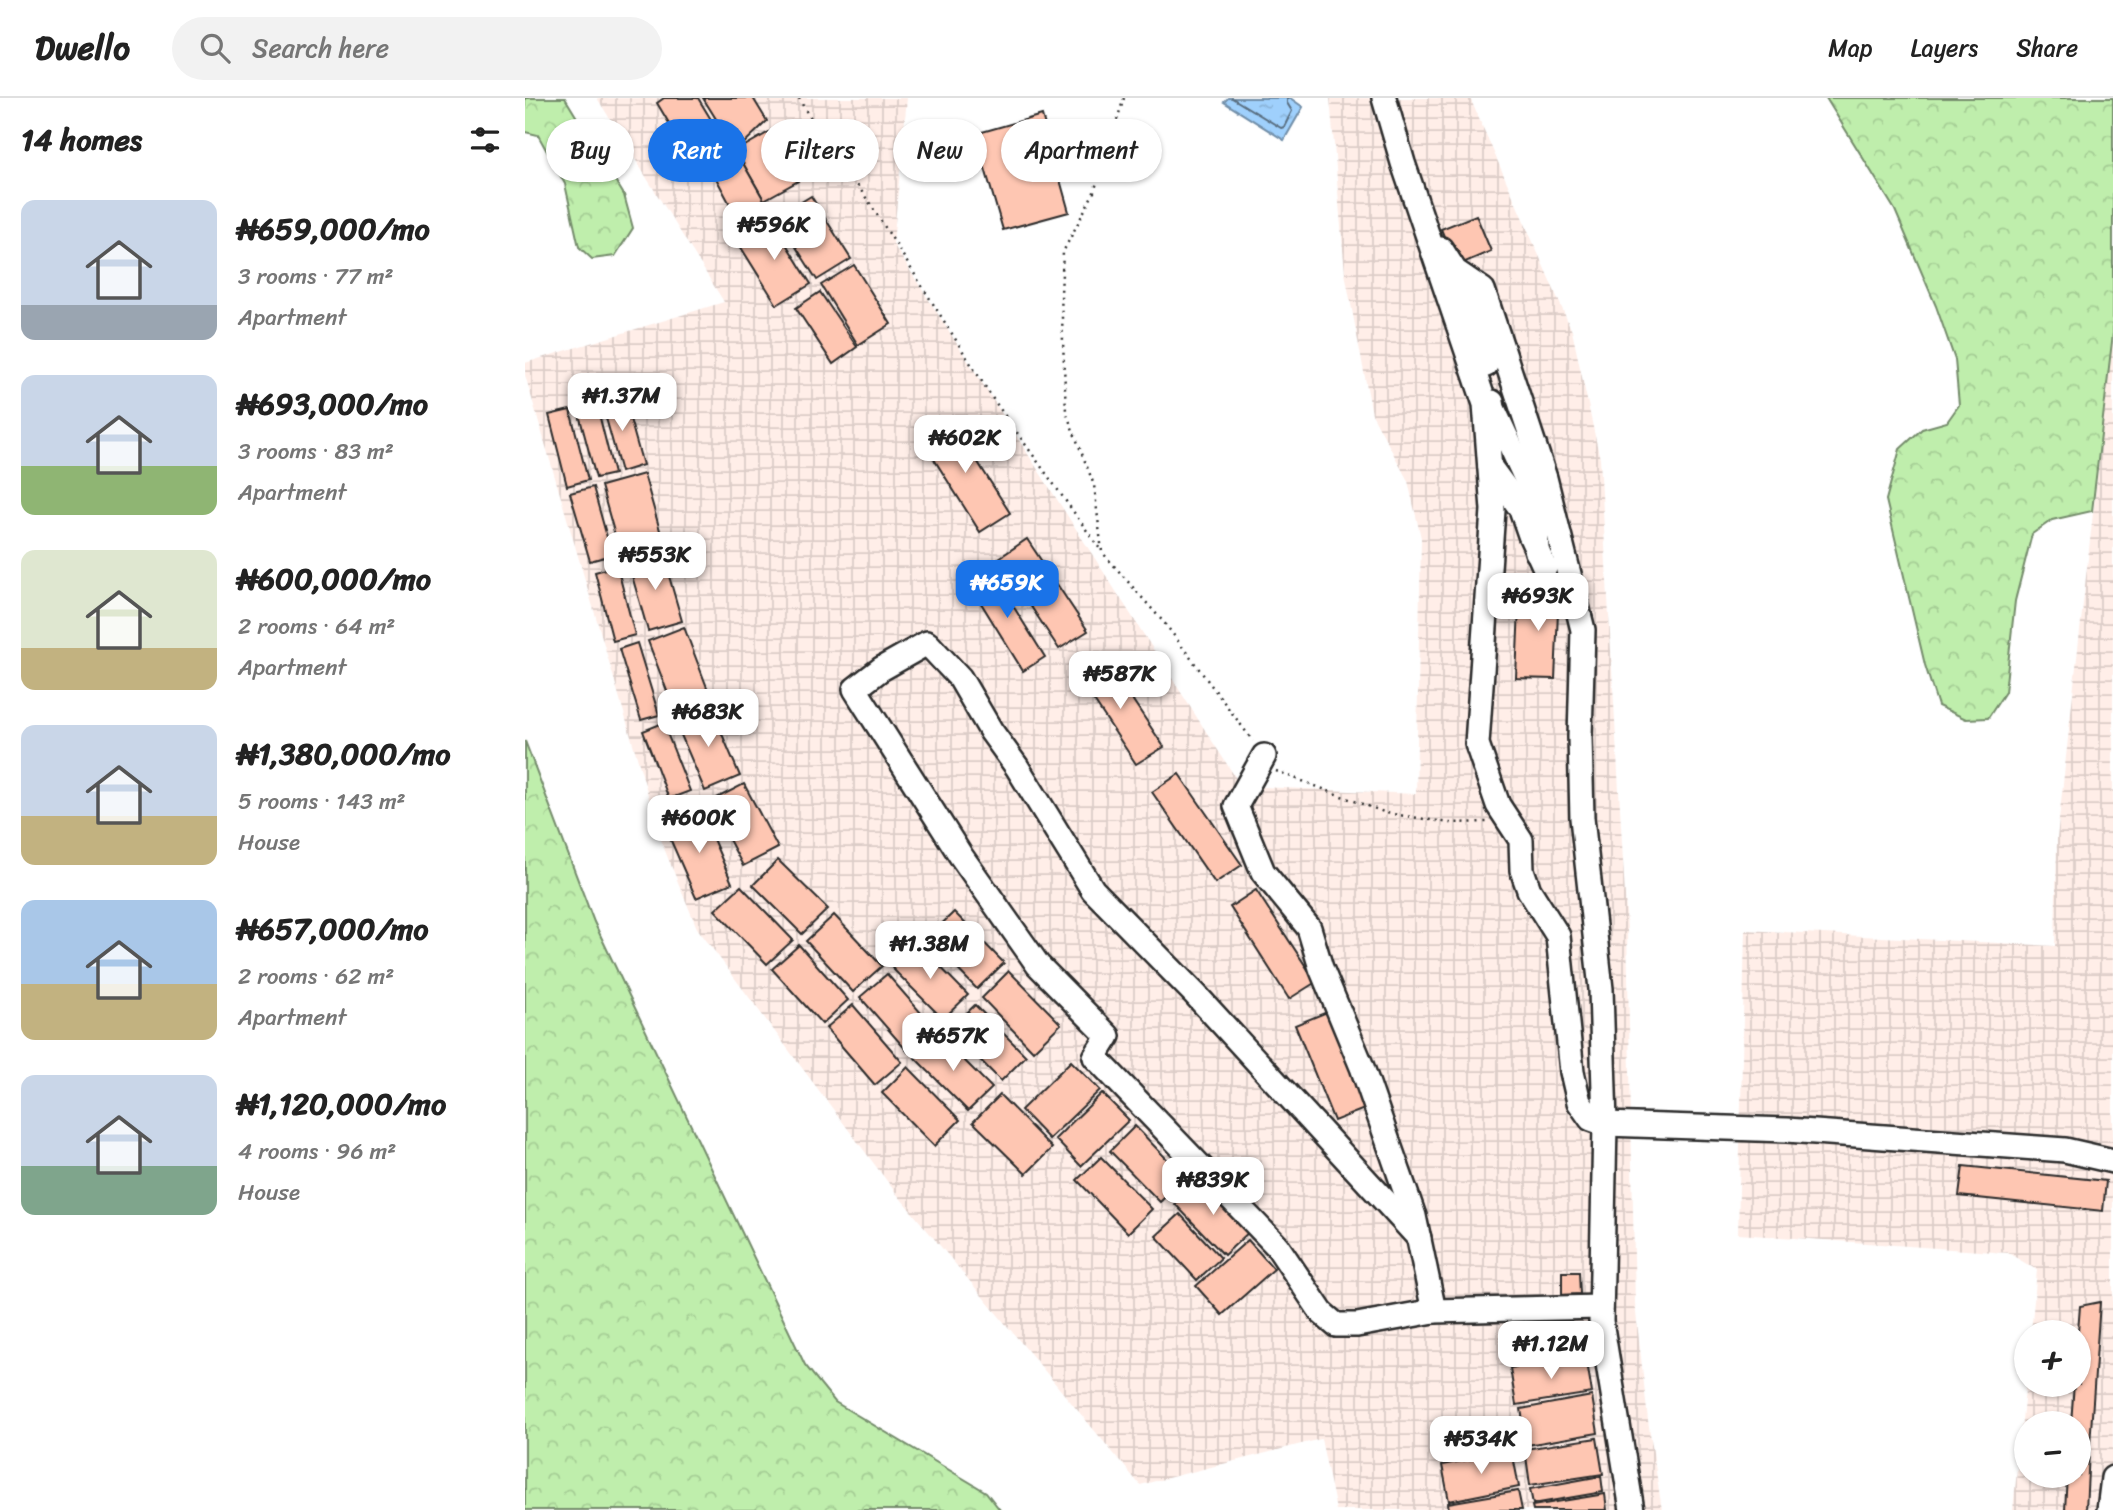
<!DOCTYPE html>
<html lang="en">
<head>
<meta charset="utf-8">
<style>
  body { margin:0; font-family:Sriracha,sans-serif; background:#f2f2f2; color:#222; height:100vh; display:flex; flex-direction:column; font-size:26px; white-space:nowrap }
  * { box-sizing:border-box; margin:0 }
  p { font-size:23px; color:#767676 }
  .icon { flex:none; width:38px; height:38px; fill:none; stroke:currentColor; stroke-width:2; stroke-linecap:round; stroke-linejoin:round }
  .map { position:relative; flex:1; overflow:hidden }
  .panel { display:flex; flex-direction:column; background:#fff; width:525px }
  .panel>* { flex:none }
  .guide { position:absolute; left:21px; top:21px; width:665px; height:63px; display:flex; gap:14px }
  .buttons { position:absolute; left:1489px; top:1222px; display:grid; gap:14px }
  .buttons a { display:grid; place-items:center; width:77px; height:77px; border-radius:50%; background:#fff; box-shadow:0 2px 5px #0004; font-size:35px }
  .price { position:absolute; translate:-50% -60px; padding:0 16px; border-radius:14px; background:#fff; color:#222; font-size:23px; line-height:46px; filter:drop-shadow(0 2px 4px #0008) }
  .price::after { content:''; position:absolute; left:50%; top:42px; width:21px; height:16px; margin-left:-10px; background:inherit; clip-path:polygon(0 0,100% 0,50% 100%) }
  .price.on { background:#1a73e8; color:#fff }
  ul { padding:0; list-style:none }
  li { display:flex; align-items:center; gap:21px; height:175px; padding:0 21px }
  li span { display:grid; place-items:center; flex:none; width:196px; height:140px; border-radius:14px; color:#555 }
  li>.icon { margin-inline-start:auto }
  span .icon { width:84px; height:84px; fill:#fffc; stroke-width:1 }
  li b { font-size:30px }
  h2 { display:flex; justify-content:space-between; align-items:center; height:84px; padding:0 21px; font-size:30px }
  .chip { padding:0 24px; border-radius:32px; background:#fff; box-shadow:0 2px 5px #0004; font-size:24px; line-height:63px }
  .chip.on { background:#1a73e8; color:#fff }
  header { display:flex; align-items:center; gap:42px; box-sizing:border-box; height:98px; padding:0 35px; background:#fff; border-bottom:2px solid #e0e0e0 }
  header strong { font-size:33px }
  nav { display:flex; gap:38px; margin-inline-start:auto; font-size:24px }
  .search { width:490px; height:63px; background:#f2f2f2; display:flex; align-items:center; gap:18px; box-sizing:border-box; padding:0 24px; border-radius:38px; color:#767676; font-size:26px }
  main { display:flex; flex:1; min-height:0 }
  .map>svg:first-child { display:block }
</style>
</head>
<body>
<header>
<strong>Dwello</strong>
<div class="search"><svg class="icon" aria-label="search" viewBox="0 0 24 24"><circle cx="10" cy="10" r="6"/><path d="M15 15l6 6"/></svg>Search here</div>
<nav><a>Map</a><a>Layers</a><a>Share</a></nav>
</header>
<main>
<section class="panel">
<h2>14 homes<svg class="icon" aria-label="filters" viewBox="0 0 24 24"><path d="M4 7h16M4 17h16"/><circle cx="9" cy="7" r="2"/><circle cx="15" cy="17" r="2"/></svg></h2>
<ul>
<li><span style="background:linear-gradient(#c9d6e8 75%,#9aa5b1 0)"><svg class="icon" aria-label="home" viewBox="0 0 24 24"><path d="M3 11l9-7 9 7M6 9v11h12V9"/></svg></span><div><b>₦659,000/mo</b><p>3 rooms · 77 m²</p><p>Apartment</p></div></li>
<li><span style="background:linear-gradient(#c9d6e8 65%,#8fb573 0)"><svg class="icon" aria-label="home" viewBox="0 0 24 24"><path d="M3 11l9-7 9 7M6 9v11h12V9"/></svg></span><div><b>₦693,000/mo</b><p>3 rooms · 83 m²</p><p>Apartment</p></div></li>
<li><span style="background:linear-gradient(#dfe7d0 70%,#c2b280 0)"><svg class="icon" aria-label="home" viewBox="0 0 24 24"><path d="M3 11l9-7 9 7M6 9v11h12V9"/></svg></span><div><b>₦600,000/mo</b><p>2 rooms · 64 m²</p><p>Apartment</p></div></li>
<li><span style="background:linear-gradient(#c9d6e8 65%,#c2b280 0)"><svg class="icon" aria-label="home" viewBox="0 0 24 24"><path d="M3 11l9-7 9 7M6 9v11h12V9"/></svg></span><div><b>₦1,380,000/mo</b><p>5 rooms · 143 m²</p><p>House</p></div></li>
<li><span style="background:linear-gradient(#a9c7e8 60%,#c2b280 0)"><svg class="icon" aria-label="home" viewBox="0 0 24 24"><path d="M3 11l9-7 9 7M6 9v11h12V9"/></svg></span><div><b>₦657,000/mo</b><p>2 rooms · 62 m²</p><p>Apartment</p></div></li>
<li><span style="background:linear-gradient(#c9d6e8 65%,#7fa58c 0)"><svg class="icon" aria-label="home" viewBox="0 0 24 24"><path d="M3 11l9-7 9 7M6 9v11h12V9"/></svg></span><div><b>₦1,120,000/mo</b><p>4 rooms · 96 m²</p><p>House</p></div></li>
</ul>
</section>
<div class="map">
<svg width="1588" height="1412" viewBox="0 0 1588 1412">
  <defs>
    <pattern id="industrial-grid" width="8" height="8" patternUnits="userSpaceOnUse" patternTransform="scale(1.75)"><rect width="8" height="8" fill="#ffeee8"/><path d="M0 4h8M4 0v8" fill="none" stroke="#dbccc7"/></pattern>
    <pattern id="forest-crowns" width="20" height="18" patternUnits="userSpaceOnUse" patternTransform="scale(1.75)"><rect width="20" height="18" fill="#bfeeac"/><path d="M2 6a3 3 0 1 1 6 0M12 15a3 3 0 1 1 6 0" fill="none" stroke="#a4cc94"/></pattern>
    <pattern id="water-ripples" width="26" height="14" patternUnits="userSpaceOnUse" patternTransform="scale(1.75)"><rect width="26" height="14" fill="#9fd0fc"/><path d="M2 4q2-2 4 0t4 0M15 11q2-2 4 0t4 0" fill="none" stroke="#89b3d8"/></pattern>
  </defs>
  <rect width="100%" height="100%" fill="#fff"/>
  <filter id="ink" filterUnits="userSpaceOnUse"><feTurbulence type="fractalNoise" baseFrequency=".0143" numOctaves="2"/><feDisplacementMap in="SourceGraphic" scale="14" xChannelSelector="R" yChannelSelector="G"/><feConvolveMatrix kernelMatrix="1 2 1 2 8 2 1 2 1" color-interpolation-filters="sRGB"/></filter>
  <g filter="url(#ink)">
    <g fill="url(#industrial-grid)" fill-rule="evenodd">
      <polygon points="72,0 382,0 368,146 716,688 891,696 896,440 883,383 847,316 820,175 805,0 945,0 1047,233 1075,361 1102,832 1110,1206 1123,1322 1137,1412 811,1412 796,1341 615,1387 371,1095 172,830 138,748 0,277 0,265 199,204"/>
      <path d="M1588,235V1412H1488L1501,1282L1502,1286H1554V1234H1506L1512,1172L1483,1155L1213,1136L1220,832L1530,848L1532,740ZM1502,1325H1554V1377H1502Z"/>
    </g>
    <g fill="url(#forest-crowns)" stroke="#758c6c" stroke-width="2">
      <polygon points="0,0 40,0 99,97 108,130 90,158 67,161 54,149 40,86 13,37 0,34"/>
      <polygon points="1301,0 1588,0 1588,235 1567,413 1527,422 1507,436 1490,503 1480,594 1463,620 1441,621 1413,608 1400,567 1361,402 1375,351 1397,331 1422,324 1434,307 1430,262 1411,208 1370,112"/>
      <polygon points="0,643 69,824 280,1267 310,1304 461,1394 475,1412 0,1412"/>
    </g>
    <polygon fill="url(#water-ripples)" stroke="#718ea8" stroke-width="2" points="703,0 765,0 778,9 759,42 699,4"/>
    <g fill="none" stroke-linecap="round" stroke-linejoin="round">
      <polyline stroke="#596d7f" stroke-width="2" points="707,0 756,30 759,29 767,13 762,5 762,0"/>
    </g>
    <g fill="#fec6b2" stroke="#2b2b2b" stroke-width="2">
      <polygon points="139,0 173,0 202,48 169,67 132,5"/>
      <polygon points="178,0 228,0 242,23 211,53"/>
      <polygon points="517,17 544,114 478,132 450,36"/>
      <polygon points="246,33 273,83 239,102 211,53"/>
      <polygon points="211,53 239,102 244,106 214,123 185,69"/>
      <polygon points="286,98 326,161 292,182 252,119"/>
      <polygon points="951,117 966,153 931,168 916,131"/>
      <polygon points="246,122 286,186 252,207 212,143"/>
      <polygon points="329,167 366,226 333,247 296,187"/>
      <polygon points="295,194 332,249 308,266 271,210"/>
      <polygon points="98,296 118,367 96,374 76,302"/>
      <polygon points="71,304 89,376 71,380 52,309"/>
      <polygon points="45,312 63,382 42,388 24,317"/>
      <polygon points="425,320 485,415 455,434 395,339"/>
      <polygon points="119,376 138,443 95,455 76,388"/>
      <polygon points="68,389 87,457 65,463 45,395"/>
      <polygon points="502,441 563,533 534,551 474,460"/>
      <polygon points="137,454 157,523 123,533 103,464"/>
      <polygon points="92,468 110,537 88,543 70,474"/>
      <polygon points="465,471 520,559 498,573 443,484"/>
      <polygon points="1006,480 1026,481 1026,491 1034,492 1030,581 991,580 994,509 1005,509"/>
      <polygon points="159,529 186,600 150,614 123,543"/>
      <polygon points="112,545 134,617 116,622 94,551"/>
      <polygon points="579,559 639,649 611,666 552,577"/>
      <polygon points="185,608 215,678 180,693 150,623"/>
      <polygon points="138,625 165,693 144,701 118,633"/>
      <polygon points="654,676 717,767 690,785 627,694"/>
      <polygon points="219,686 253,750 218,768 184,704"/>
      <polygon points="176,713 207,785 171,800 140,729"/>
      <polygon points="253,762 303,811 277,836 228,787"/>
      <polygon points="216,788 268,842 242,866 190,812"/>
      <polygon points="731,792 791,884 764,901 705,809"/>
      <polygon points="429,814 479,865 452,891 402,840"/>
      <polygon points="309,817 357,868 328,894 281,843"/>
      <polygon points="392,845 443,897 418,921 367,870"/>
      <polygon points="274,847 323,902 297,926 247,871"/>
      <polygon points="484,873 536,926 508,953 457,900"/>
      <polygon points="362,876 410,931 383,954 335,899"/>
      <polygon points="328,907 377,964 350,987 301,930"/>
      <polygon points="450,907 501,958 476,983 425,931"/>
      <polygon points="802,914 842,1010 809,1023 770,927"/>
      <polygon points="414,937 467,990 443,1013 390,960"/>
      <polygon points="546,963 575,992 524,1041 496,1012"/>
      <polygon points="383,969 435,1022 409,1048 357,995"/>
      <polygon points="577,995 604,1022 556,1068 530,1041"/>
      <polygon points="475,997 527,1050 501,1076 448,1024"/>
      <polygon points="610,1028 660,1080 635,1104 585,1053"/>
      <polygon points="576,1059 627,1111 603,1135 552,1082"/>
      <polygon points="1438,1068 1581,1083 1578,1113 1434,1098"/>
      <polygon points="677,1081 726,1132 699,1157 650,1106"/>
      <polygon points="655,1116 696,1160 672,1182 631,1138"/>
      <polygon points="723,1142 749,1171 697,1217 671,1188"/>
      <polygon points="1037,1174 1054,1174 1055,1196 1037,1197"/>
      <polygon points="1575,1204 1565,1346 1554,1345 1554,1325 1546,1325 1549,1286 1554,1286 1553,1234 1555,1208"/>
      <polygon points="1061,1258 1067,1295 991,1307 985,1270"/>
      <polygon points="1067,1298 1073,1335 1002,1347 996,1311"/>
      <polygon points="1072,1340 1078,1376 1005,1387 1000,1351"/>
      <polygon points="1554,1352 1564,1353 1561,1412 1540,1412 1542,1377 1554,1377"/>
      <polygon points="987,1353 994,1389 924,1403 917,1367"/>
      <polygon points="1076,1378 1078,1394 1008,1406 1005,1391"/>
      <polygon points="993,1393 997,1412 924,1412 923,1405"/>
      <polygon points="1080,1396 1082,1412 1008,1412 1007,1408"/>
    </g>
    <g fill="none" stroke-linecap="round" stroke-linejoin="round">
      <g stroke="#2b2b2b" stroke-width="28">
        <g id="minor">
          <polyline points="859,0 878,65 960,306 968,412 952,646 973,707 996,742 997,772 1004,792 1033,838 1047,974 1054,1004 1066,1021 1080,1026 1262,1032 1540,1052 1588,1063"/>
          <polyline points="916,151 930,173 958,192 1020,380 1058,532 1055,639 1057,720 1076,891 1080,1026 1076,1223 1107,1412"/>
          <polyline points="938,179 961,267"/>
          <polyline points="967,304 968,310 1001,381 1011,419 1012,454"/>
          <polyline points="965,369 996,411 1005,437 1020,470"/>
          <polyline points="739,658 711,708 738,774 784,830 796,870 837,969 889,1118 909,1213"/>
          <polyline points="894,1140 670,896 568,792 492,669 466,633 435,580 402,545 356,571 330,591 436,758 513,867 583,938 570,959 752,1148 797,1215 811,1227 832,1227 909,1213 1076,1209"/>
          <polyline points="1584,1412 1588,1380"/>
        </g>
      </g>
      <g stroke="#2b2b2b" stroke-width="2.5" stroke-dasharray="2 5" stroke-linecap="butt">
        <polyline points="274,0 279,10 346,107 468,301 575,451"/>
        <polyline points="599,0 569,94 538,154 536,196 541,314 569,387 577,454 641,527 728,643"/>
        <polyline points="751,673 861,715 925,725 963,724"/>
      </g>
      <use href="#minor" stroke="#fff" stroke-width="23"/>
    </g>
  </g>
</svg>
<div class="buttons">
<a>+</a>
<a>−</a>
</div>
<b class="price" style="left:249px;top:164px">₦596K</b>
<b class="price" style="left:97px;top:335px">₦1.37M</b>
<b class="price" style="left:440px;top:377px">₦602K</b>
<b class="price" style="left:130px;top:494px">₦553K</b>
<b class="price on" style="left:482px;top:522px">₦659K</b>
<b class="price" style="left:1013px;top:535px">₦693K</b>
<b class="price" style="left:595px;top:613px">₦587K</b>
<b class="price" style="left:183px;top:651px">₦683K</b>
<b class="price" style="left:174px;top:757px">₦600K</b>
<b class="price" style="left:405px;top:883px">₦1.38M</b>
<b class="price" style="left:428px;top:975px">₦657K</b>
<b class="price" style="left:688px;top:1119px">₦839K</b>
<b class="price" style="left:1026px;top:1283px">₦1.12M</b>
<b class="price" style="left:956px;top:1378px">₦534K</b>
<div class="guide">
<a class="chip">Buy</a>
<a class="chip on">Rent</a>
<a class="chip">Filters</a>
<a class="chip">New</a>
<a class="chip">Apartment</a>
</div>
</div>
</main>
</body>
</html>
